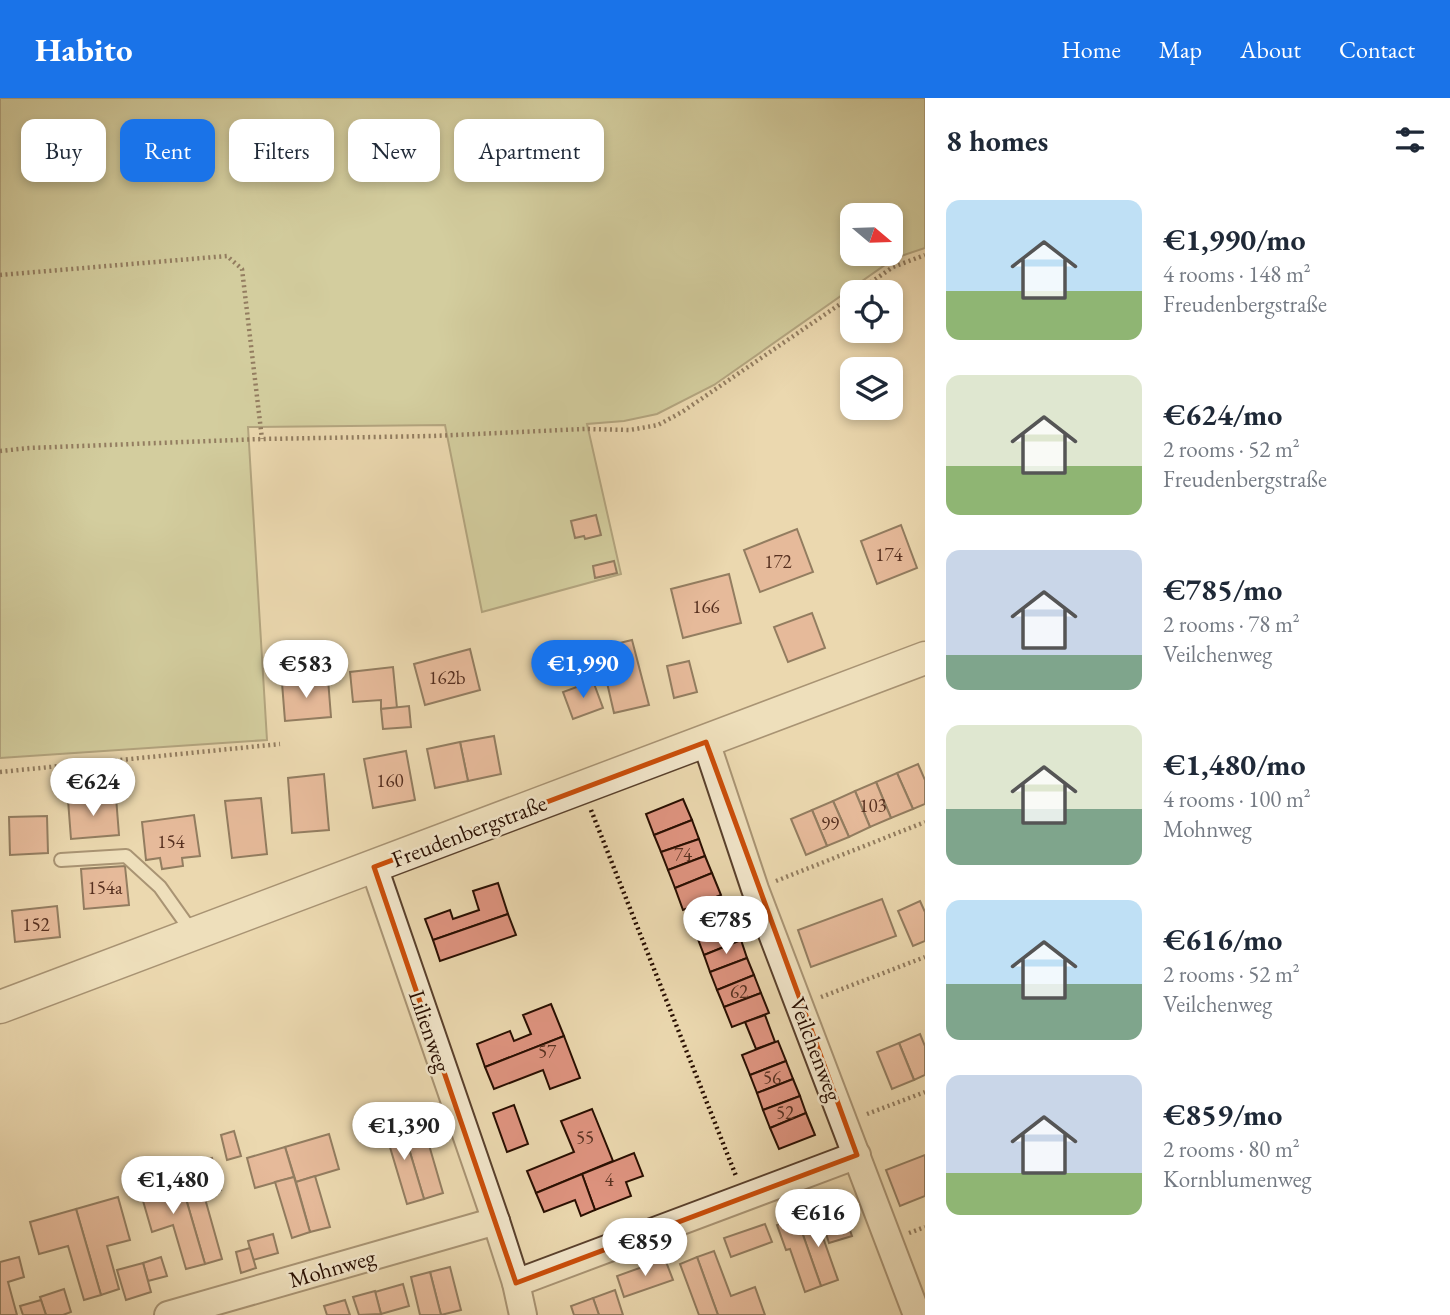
<!DOCTYPE html>
<html lang="en">
<head>
<meta charset="utf-8">
<style>
  body { margin:0; font-family:"EB Garamond",serif; background:#f2f2f3; color:#1f2937; height:100vh; display:flex; flex-direction:column; font-size:26px; white-space:nowrap }
  * { box-sizing:border-box; margin:0 }
  p { font-size:23px; color:#747a83 }
  .icon { flex:none; width:38px; height:38px; fill:none; stroke:currentColor; stroke-width:2; stroke-linecap:round; stroke-linejoin:round }
  .map { position:relative; flex:1; overflow:hidden }
  .side { display:flex; flex-direction:column; background:#fff; width:525px }
  .side>* { flex:none }
  .top-card { position:absolute; left:21px; top:21px; width:665px; height:63px; display:flex; gap:14px }
  .needle { width:46px; rotate:109deg }
  .tools { position:absolute; left:840px; top:105px; display:grid; gap:14px }
  .tools a { display:grid; place-items:center; width:63px; height:63px; border-radius:14px; background:#fff; box-shadow:0 4px 10px #0003; font-size:35px }
  .price { position:absolute; translate:-50% -60px; padding:0 16px; border-radius:24px; background:#fff; color:#222; font-size:23px; line-height:46px; filter:drop-shadow(0 2px 4px #0008) }
  .price::after { content:''; position:absolute; left:50%; top:42px; width:21px; height:16px; margin-left:-10px; background:inherit; clip-path:polygon(0 0,100% 0,50% 100%) }
  .price.selected { background:#1a73e8; color:#fff }
  ul { padding:0; list-style:none }
  li { display:flex; align-items:center; gap:21px; height:175px; padding:0 21px }
  li span { display:grid; place-items:center; flex:none; width:196px; height:140px; border-radius:14px; color:#555 }
  li>.icon { margin-inline-start:auto }
  span .icon { width:84px; height:84px; fill:#fffc; stroke-width:1 }
  li b { font-size:30px }
  h2 { display:flex; justify-content:space-between; align-items:center; height:84px; padding:0 21px; font-size:30px }
  .pill { padding:0 24px; border-radius:14px; background:#fff; box-shadow:0 4px 10px #0003; font-size:24px; line-height:63px }
  .pill.selected { background:#1a73e8; color:#fff }
  header { display:flex; align-items:center; gap:42px; box-sizing:border-box; height:98px; padding:0 35px; background:#1a73e8; color:#fff }
  header strong { font-size:33px }
  nav { display:flex; gap:38px; margin-inline-start:auto; font-size:24px }
  main { display:flex; flex:1; min-height:0 }
  .map>svg:first-child { display:block }
</style>
</head>
<body>
<header>
<strong>Habito</strong>
<nav><a>Home</a><a>Map</a><a>About</a><a>Contact</a></nav>
</header>
<main>
<div class="map">
<svg width="925" height="1217" viewBox="0 0 925 1217">
  <rect width="100%" height="100%" fill="#ebd8af"/>
  <filter id="stains"><feTurbulence type="fractalNoise" baseFrequency=".00286" numOctaves="4"/><feColorMatrix values="0 0 0 0 .2 0 0 0 0 .09 0 0 0 0 .02 0 0 0 .5 -.17"/></filter>
  <radialGradient id="worn" r=".72"><stop offset=".6" stop-color="#630" stop-opacity="0"/><stop offset="1" stop-color="#630" stop-opacity=".3"/></radialGradient>
  <path fill="#b7bf8b" stroke="#706646" stroke-width="2" fill-rule="evenodd" d="M0,0H925V150L895,160L714,287L657,316L624,323L587,326L621,476L482,514L445,327L248,329L267,642L0,660ZM852,117H891V156H852Z"/>
  <g fill="#df9480" stroke="#280e00" stroke-width="2">
    <polygon points="596,417 601,437 585,441 584,438 575,440 571,423"/>
    <polygon points="901,427 917,470 877,486 861,443"/>
    <polygon points="797,431 813,474 760,494 744,452"/>
    <polygon points="614,463 617,475 595,480 593,468"/>
    <polygon points="729,476 741,525 683,540 671,491"/>
    <polygon points="812,515 825,550 788,564 774,529"/>
    <polygon points="632,542 649,607 614,615 599,550"/>
    <polygon points="470,551 480,592 425,607 414,566"/>
    <polygon points="689,563 697,594 674,600 667,568"/>
    <polygon points="393,569 397,610 381,611 381,602 353,604 350,574"/>
    <polygon points="328,581 331,619 285,623 282,585"/>
    <polygon points="593,583 603,610 573,621 563,594"/>
    <polygon points="409,608 411,629 383,631 381,611"/>
    <polygon points="494,638 501,676 468,683 460,644"/>
    <polygon points="460,644 468,683 435,690 427,651"/>
    <polygon points="406,653 415,702 373,710 364,661"/>
    <polygon points="918,666 925,682 925,706 913,711 897,675"/>
    <polygon points="897,675 913,711 891,720 876,684"/>
    <polygon points="324,676 329,732 292,735 288,680"/>
    <polygon points="876,684 891,720 870,729 855,693"/>
    <polygon points="855,693 870,729 849,739 833,703"/>
    <polygon points="116,699 119,737 71,741 68,702"/>
    <polygon points="261,700 267,756 232,760 225,703"/>
    <polygon points="683,701 692,722 654,737 646,716"/>
    <polygon points="833,703 849,739 827,748 812,712"/>
    <polygon points="812,712 827,748 806,757 791,721"/>
    <polygon points="194,717 200,758 182,760 183,768 162,771 160,760 146,762 142,724"/>
    <polygon points="47,718 48,755 10,757 9,719"/>
    <polygon points="692,722 699,741 661,754 654,737"/>
    <polygon points="699,741 705,758 668,772 661,754"/>
    <polygon points="705,758 712,775 675,790 668,772"/>
    <polygon points="125,768 129,807 84,811 81,771"/>
    <polygon points="712,775 721,797 683,812 675,790"/>
    <polygon points="498,785 508,816 433,842 425,821 450,812 453,821 479,812 473,793"/>
    <polygon points="717,799 727,824 707,831 697,806"/>
    <polygon points="882,801 896,838 811,869 798,832"/>
    <polygon points="920,803 925,814 925,843 913,848 898,813"/>
    <polygon points="57,808 60,839 15,844 12,813"/>
    <polygon points="508,816 516,837 440,863 433,842"/>
    <polygon points="732,821 741,842 704,857 696,836"/>
    <polygon points="741,842 747,860 710,874 704,857"/>
    <polygon points="747,860 754,877 717,892 710,874"/>
    <polygon points="754,877 761,895 724,909 717,892"/>
    <polygon points="761,895 769,915 732,929 724,909"/>
    <polygon points="551,906 564,938 485,969 477,946 510,933 514,943 531,936 523,917"/>
    <polygon points="765,917 775,944 756,951 745,924"/>
    <polygon points="920,936 925,948 925,977 914,982 899,945"/>
    <polygon points="564,938 580,980 550,991 543,972 494,991 485,969"/>
    <polygon points="778,943 786,963 750,977 742,957"/>
    <polygon points="899,945 914,982 892,991 877,954"/>
    <polygon points="786,963 793,981 757,995 750,977"/>
    <polygon points="793,981 800,998 763,1012 757,995"/>
    <polygon points="800,998 806,1015 770,1030 763,1012"/>
    <polygon points="514,1007 528,1046 507,1054 493,1015"/>
    <polygon points="592,1011 613,1063 536,1095 527,1073 574,1054 561,1023"/>
    <polygon points="428,1012 437,1045 429,1047 443,1095 424,1101 400,1021"/>
    <polygon points="806,1015 815,1037 779,1051 770,1030"/>
    <polygon points="400,1021 424,1101 407,1106 383,1026"/>
    <polygon points="234,1033 241,1058 227,1062 221,1037"/>
    <polygon points="329,1036 339,1071 296,1084 285,1049"/>
    <polygon points="285,1049 294,1079 255,1090 247,1060"/>
    <polygon points="634,1055 643,1078 626,1084 631,1098 595,1112 582,1076"/>
    <polygon points="925,1057 925,1098 900,1108 886,1072"/>
    <polygon points="212,1060 221,1092 204,1097 222,1161 205,1166 177,1070"/>
    <polygon points="582,1076 595,1112 581,1118 575,1102 544,1114 536,1095"/>
    <polygon points="179,1077 205,1166 186,1171 173,1127 152,1134 139,1089"/>
    <polygon points="315,1078 330,1129 310,1134 296,1084"/>
    <polygon points="294,1079 310,1134 292,1140 275,1084"/>
    <polygon points="118,1099 130,1142 107,1148 119,1191 101,1197 76,1111"/>
    <polygon points="76,1111 101,1197 84,1202 68,1148 39,1156 30,1124"/>
    <polygon points="814,1114 838,1182 821,1188 797,1120"/>
    <polygon points="844,1115 852,1138 829,1145 822,1123"/>
    <polygon points="797,1120 821,1188 805,1194 790,1151 786,1152 777,1127"/>
    <polygon points="765,1126 772,1144 731,1159 724,1140"/>
    <polygon points="273,1136 278,1155 253,1162 248,1143"/>
    <polygon points="250,1150 256,1170 241,1175 236,1154"/>
    <polygon points="714,1153 731,1198 755,1189 765,1217 718,1217 697,1159"/>
    <polygon points="19,1159 24,1179 8,1184 17,1217 0,1217 0,1164"/>
    <polygon points="161,1159 167,1178 148,1183 143,1165"/>
    <polygon points="697,1159 718,1217 699,1217 680,1166"/>
    <polygon points="665,1161 673,1182 624,1199 617,1178"/>
    <polygon points="143,1165 151,1194 126,1202 117,1172"/>
    <polygon points="450,1169 461,1212 441,1217 430,1174"/>
    <polygon points="430,1174 441,1217 420,1217 411,1179"/>
    <polygon points="403,1186 409,1208 381,1216 375,1194"/>
    <polygon points="64,1191 71,1214 63,1217 46,1217 40,1199"/>
    <polygon points="615,1192 623,1217 599,1217 593,1200"/>
    <polygon points="375,1193 381,1216 359,1217 353,1199"/>
    <polygon points="593,1200 599,1217 574,1217 571,1208"/>
    <polygon points="41,1202 46,1217 23,1217 20,1208"/>
    <polygon points="345,1202 350,1217 327,1217 324,1208"/>
  </g>
  <g fill="none" stroke-linecap="round" stroke-linejoin="round">
    <g stroke="#59402c" stroke-width="16">
      <polyline id="service" points="61,762 126,758 160,789 192,834"/>
    </g>
    <g stroke="#59402c" stroke-width="30">
      <g id="minor">
        <polyline points="706,644 755,791 917,1217"/>
        <polyline points="374,769 496,1123 516,1185 523,1217"/>
        <polyline points="516,1185 857,1057"/>
        <polyline points="168,1217 496,1123"/>
      </g>
    </g>
    <g stroke="#59402c" stroke-width="35">
      <polyline id="tertiary" points="0,909 925,560"/>
    </g>
    <g stroke="#280e00" stroke-width="4.5" stroke-dasharray="2 3.5" stroke-linecap="butt">
      <polyline points="0,177 227,158 242,171 262,341"/>
      <polyline points="857,194 893,169 925,157"/>
      <polyline points="0,353 29,350 262,341 432,338 585,331 630,332 658,327 682,314 852,198"/>
      <polyline points="0,674 280,646"/>
      <polyline points="591,712 736,1078"/>
      <polyline points="776,783 925,724"/>
      <polyline points="821,899 925,859"/>
      <polyline points="867,1016 925,994"/>
      <polyline points="909,1135 925,1129"/>
    </g>
    <use href="#service" stroke="#f2e6cb" stroke-width="12"/>
    <use href="#minor" stroke="#f2e6cb" stroke-width="26"/>
    <use href="#tertiary" stroke="#f2e6cb" stroke-width="32"/>
  </g>
  <path d="M0 0H925V1217H0ZM706,644L857,1057L516,1185L374,769Z" fill="#ebd8af" fill-opacity=".55" fill-rule="evenodd"/>
  <path fill="none" stroke="#cb4e0a" stroke-width="5" stroke-linejoin="round" d="M706,644L857,1057L516,1185L374,769Z"/>
  <g text-anchor="middle" stroke-width="5" stroke-linejoin="round" paint-order="stroke">
    <g font-size="19" fill="#563020">
      <text x="889" y="463">174</text>
      <text x="778" y="470">172</text>
      <text x="706" y="515">166</text>
      <text x="447" y="586">162b</text>
      <text x="390" y="689">160</text>
      <text x="873" y="714">103</text>
      <text x="830" y="732">99</text>
      <text x="171" y="750">154</text>
      <text x="683" y="763">74</text>
      <text x="105" y="796">154a</text>
      <text x="36" y="833">152</text>
      <text x="739" y="900">62</text>
      <text x="547" y="960">57</text>
      <text x="772" y="986">56</text>
      <text x="785" y="1021">52</text>
      <text x="585" y="1046">55</text>
      <text x="609" y="1088">4</text>
    </g>
    <g font-size="23" fill="#280e00" stroke="#f2e6cb">
      <text transform="translate(469 733) rotate(-21)" y="8">Freudenbergstraße</text>
      <text transform="translate(430 933) rotate(71)" y="8">Lilienweg</text>
      <text transform="translate(816 951) rotate(69)" y="8">Veilchenweg</text>
      <text transform="translate(332 1170) rotate(-16)" y="8">Mohnweg</text>
    </g>
  </g>
  <rect width="100%" height="100%" filter="url(#stains)"/>
  <rect width="100%" height="100%" fill="url(#worn)"/>
</svg>
<div class="tools">
<a><svg class="needle" viewBox="-14 -14 28 28"><path d="M0-13l5 13h-10z" fill="#e53935"/><path d="M0 13l5-13h-10z" fill="#747a83"/></svg></a>
<a><svg class="icon" aria-label="locate" viewBox="0 0 24 24"><circle cx="12" cy="12" r="6"/><path d="M12 2v4M12 18v4M2 12h4M18 12h4"/></svg></a>
<a><svg class="icon" aria-label="layers" viewBox="0 0 24 24"><path d="M12 4l9 5-9 5-9-5zM3 14l9 5 9-5"/></svg></a>
</div>
<b class="price" style="left:306px;top:602px">€583</b>
<b class="price selected" style="left:583px;top:602px">€1,990</b>
<b class="price" style="left:93px;top:720px">€624</b>
<b class="price" style="left:726px;top:858px">€785</b>
<b class="price" style="left:404px;top:1064px">€1,390</b>
<b class="price" style="left:173px;top:1118px">€1,480</b>
<b class="price" style="left:818px;top:1151px">€616</b>
<b class="price" style="left:645px;top:1180px">€859</b>
<div class="top-card">
<a class="pill">Buy</a>
<a class="pill selected">Rent</a>
<a class="pill">Filters</a>
<a class="pill">New</a>
<a class="pill">Apartment</a>
</div>
</div>
<section class="side">
<h2>8 homes<svg class="icon" aria-label="filters" viewBox="0 0 24 24"><path d="M4 7h16M4 17h16"/><circle cx="9" cy="7" r="2"/><circle cx="15" cy="17" r="2"/></svg></h2>
<ul>
<li><span style="background:linear-gradient(#bfe0f5 65%,#8fb573 0)"><svg class="icon" aria-label="home" viewBox="0 0 24 24"><path d="M3 11l9-7 9 7M6 9v11h12V9"/></svg></span><div><b>€1,990/mo</b><p>4 rooms · 148 m²</p><p>Freudenbergstraße</p></div></li>
<li><span style="background:linear-gradient(#dfe7d0 65%,#8fb573 0)"><svg class="icon" aria-label="home" viewBox="0 0 24 24"><path d="M3 11l9-7 9 7M6 9v11h12V9"/></svg></span><div><b>€624/mo</b><p>2 rooms · 52 m²</p><p>Freudenbergstraße</p></div></li>
<li><span style="background:linear-gradient(#c9d6e8 75%,#7fa58c 0)"><svg class="icon" aria-label="home" viewBox="0 0 24 24"><path d="M3 11l9-7 9 7M6 9v11h12V9"/></svg></span><div><b>€785/mo</b><p>2 rooms · 78 m²</p><p>Veilchenweg</p></div></li>
<li><span style="background:linear-gradient(#dfe7d0 60%,#7fa58c 0)"><svg class="icon" aria-label="home" viewBox="0 0 24 24"><path d="M3 11l9-7 9 7M6 9v11h12V9"/></svg></span><div><b>€1,480/mo</b><p>4 rooms · 100 m²</p><p>Mohnweg</p></div></li>
<li><span style="background:linear-gradient(#bfe0f5 60%,#7fa58c 0)"><svg class="icon" aria-label="home" viewBox="0 0 24 24"><path d="M3 11l9-7 9 7M6 9v11h12V9"/></svg></span><div><b>€616/mo</b><p>2 rooms · 52 m²</p><p>Veilchenweg</p></div></li>
<li><span style="background:linear-gradient(#c9d6e8 70%,#8fb573 0)"><svg class="icon" aria-label="home" viewBox="0 0 24 24"><path d="M3 11l9-7 9 7M6 9v11h12V9"/></svg></span><div><b>€859/mo</b><p>2 rooms · 80 m²</p><p>Kornblumenweg</p></div></li>
</ul>
</section>
</main>
</body>
</html>
